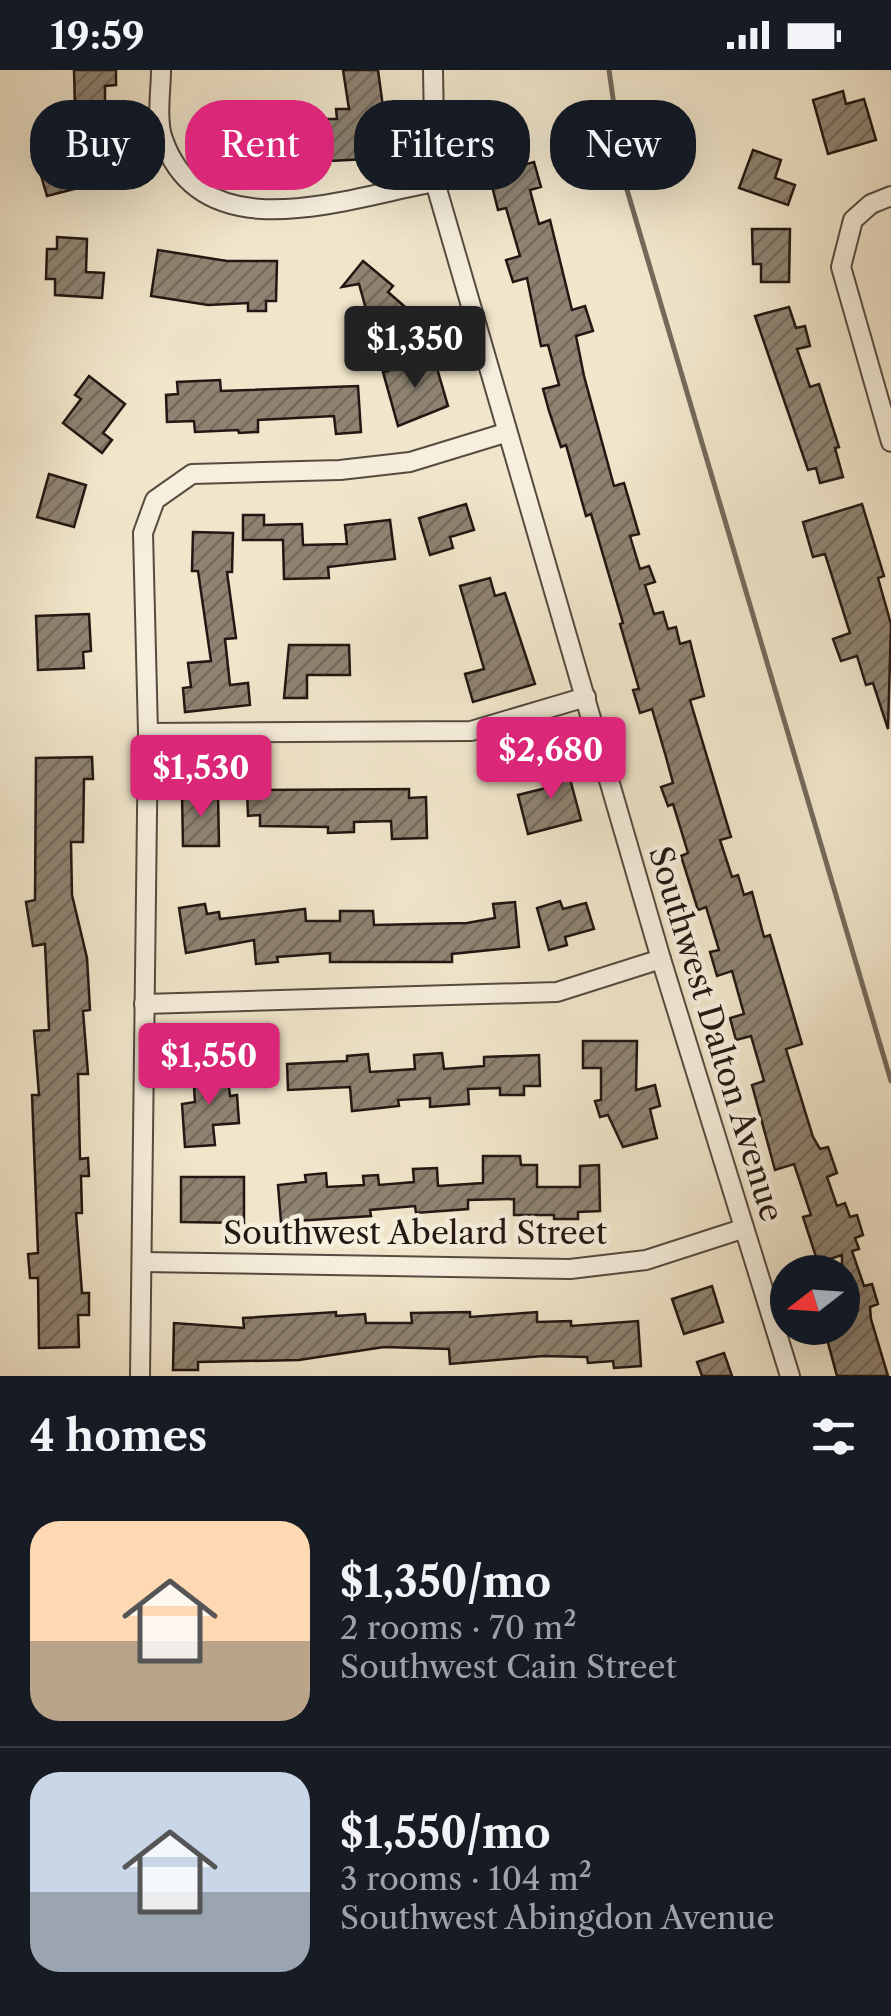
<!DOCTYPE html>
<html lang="en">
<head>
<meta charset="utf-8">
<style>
  body { margin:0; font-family:"Libre Caslon Text",serif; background:#20242c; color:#f1f3f6; height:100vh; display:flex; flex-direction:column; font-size:38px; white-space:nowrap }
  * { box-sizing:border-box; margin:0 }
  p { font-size:32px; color:#9ea1a6 }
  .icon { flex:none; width:55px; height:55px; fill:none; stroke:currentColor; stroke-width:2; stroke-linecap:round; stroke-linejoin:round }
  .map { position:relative; height:1306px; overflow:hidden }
  .side { display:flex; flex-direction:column; background:#171b24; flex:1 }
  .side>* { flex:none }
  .top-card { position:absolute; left:30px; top:30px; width:832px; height:90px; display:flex; gap:20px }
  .needle { width:65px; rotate:253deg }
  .controls { position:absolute; left:770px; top:1185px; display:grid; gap:20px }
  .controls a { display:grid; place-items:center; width:90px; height:90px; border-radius:50%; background:#171b24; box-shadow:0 10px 40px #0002; font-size:50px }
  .price { position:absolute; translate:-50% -85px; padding:0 22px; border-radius:10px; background:#db2777; color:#fff; font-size:32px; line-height:65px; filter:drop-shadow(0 2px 5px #0008) }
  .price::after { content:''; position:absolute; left:50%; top:60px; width:30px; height:22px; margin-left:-15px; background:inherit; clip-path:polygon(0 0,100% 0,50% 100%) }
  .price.active { background:#222; color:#fff }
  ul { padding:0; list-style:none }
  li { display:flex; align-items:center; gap:30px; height:250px; padding:0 30px }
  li+li { border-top:2px solid #363941 }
  li span { display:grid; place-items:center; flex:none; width:280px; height:200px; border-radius:30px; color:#555 }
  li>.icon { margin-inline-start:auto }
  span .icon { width:120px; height:120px; fill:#fffc; stroke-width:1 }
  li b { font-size:42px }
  h2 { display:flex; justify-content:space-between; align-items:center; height:120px; padding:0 30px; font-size:42px }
  .chip { padding:0 35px; border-radius:40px; background:#171b24; box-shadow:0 10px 40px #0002; font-size:35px; line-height:90px }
  .chip.active { background:#db2777; color:#fff }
  .status { display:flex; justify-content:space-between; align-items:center; height:70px; padding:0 50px; background:#171b24; direction:ltr }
  .status svg { height:28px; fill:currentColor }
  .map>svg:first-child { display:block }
</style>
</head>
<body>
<div class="status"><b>19:59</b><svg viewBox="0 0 49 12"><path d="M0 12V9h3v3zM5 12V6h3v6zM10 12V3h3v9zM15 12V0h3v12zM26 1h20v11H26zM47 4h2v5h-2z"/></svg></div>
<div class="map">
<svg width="891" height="1306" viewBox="0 0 891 1306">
  <defs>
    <pattern id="building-hatch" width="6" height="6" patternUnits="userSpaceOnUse" patternTransform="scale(2.5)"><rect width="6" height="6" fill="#8e8372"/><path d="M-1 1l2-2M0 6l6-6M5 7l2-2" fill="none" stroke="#746a5c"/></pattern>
  </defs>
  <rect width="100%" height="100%" fill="#f1e6cb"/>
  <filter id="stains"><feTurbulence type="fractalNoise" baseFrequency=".002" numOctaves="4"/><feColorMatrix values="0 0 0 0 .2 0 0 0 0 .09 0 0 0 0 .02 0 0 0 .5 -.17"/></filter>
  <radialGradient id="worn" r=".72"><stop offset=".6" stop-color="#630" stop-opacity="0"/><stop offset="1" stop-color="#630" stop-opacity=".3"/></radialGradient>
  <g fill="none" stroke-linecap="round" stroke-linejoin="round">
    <polyline stroke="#74695b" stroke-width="5" points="609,0 625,113 891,1011"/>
  </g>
  <g fill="url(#building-hatch)" stroke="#221712" stroke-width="2.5">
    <polygon points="74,0 116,0 116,15 105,16 105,38 75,39"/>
    <polygon points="343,0 378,0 386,59 367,60 368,89 329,91 327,49 337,49 336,39 349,39"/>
    <polygon points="843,21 846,34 864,29 876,70 828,84 813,30"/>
    <polygon points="64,80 74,119 47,126 36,88"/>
    <polygon points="753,80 781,90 775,108 795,115 788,135 739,118"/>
    <polygon points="534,92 541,117 530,120 539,154 550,150 572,240 585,236 593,261 576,266 584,306 614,416 624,413 639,464 630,466 640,499 649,496 655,512 645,515 654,544 663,542 668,559 676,557 680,574 690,571 694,587 704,626 690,630 731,767 720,770 732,807 738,805 744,825 752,822 764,867 770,865 802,974 786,979 813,1067 820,1079 828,1077 837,1103 827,1107 837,1136 845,1133 850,1147 857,1145 863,1165 855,1168 859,1179 852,1181 864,1216 872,1214 878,1234 870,1237 871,1249 888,1306 837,1306 824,1258 842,1258 842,1185 818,1193 803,1147 811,1145 794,1094 775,1100 752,1015 764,1011 751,966 736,970 730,948 744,944 732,901 717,906 710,882 719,880 706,837 698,840 681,786 688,783 673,734 668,736 661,717 673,713 666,687 652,639 640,643 633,620 639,619 620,554 623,553 591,444 586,446 566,375 561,377 549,341 543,319 559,315 548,275 541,276 527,208 513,212 506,190 520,186 506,138 498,140 489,104"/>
    <polygon points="752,159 790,159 789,212 761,212 761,194 753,194"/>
    <polygon points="57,167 87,169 86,202 104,203 102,228 55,225 55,209 46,209 47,179 57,179"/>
    <polygon points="158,180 227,191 277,191 276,231 266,231 266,241 248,241 248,233 208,235 151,226"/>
    <polygon points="363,191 393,216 388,222 404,236 387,256 366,239 359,214 342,217"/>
    <polygon points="789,237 796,258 805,256 810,276 797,279 810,317 819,314 839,377 835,378 843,407 820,413 816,398 808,400 755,246"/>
    <polygon points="434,288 448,336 398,356 383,302"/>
    <polygon points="89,306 125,334 103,363 112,370 102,383 63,353 81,329 75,325"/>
    <polygon points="220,310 221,321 358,316 361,362 336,364 334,346 258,350 258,362 239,363 238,360 195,362 194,351 167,352 166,325 178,324 177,312"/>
    <polygon points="49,404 86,415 74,457 37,447"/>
    <polygon points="466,434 474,460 450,467 453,478 430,485 419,448"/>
    <polygon points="862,434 884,506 878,508 891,554 888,659 873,613 866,615 857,586 841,591 833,569 850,563 825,484 813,487 803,452"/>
    <polygon points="243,445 264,445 264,455 302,454 303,475 347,474 345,455 390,450 395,489 328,497 329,508 284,509 283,470 243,470"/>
    <polygon points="193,462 233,463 232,502 227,502 236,568 225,569 230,615 248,613 250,635 185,642 183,618 191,617 188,593 211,591 198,501 192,501"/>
    <polygon points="490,508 495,526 505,523 535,614 473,632 465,604 484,599 460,516"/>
    <polygon points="89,544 91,581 83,582 84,598 38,600 36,546"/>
    <polygon points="289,575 349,575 350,605 307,605 307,628 284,628"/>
    <polygon points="92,687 93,709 84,709 83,772 71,772 72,825 87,888 90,940 83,941 88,1004 78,1004 80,1089 88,1088 89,1106 81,1106 82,1143 76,1143 82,1223 89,1223 89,1245 78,1245 79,1277 39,1278 38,1208 30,1208 28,1184 38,1183 32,1025 39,1025 34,961 49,960 45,874 33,876 26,832 35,830 36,688"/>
    <polygon points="565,690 581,750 528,764 518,725 550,717 544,696"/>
    <polygon points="409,719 409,728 426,727 427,768 392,769 391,751 354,752 354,762 328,763 328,757 260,756 260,745 248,746 247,720"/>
    <polygon points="218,723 219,776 183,776 182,724"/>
    <polygon points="560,831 563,839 586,833 594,859 565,867 567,875 549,880 537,838"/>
    <polygon points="515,832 519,877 452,884 452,892 330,892 330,883 277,887 278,892 256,894 254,870 186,883 179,838 205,834 207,844 219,842 220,849 305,839 306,851 340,851 340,841 373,841 374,855 467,853 495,848 493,834"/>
    <polygon points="583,971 637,971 636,1020 655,1015 660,1036 650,1039 657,1068 623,1077 608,1045 600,1047 595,1031 601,1030 601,998 583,998"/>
    <polygon points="442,983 444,999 484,996 484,987 539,985 540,1016 524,1016 524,1025 500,1025 500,1018 468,1019 469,1034 430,1037 430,1028 398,1030 399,1036 352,1041 350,1017 288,1020 287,994 347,991 347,986 368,984 370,1002 415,999 414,985"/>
    <polygon points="227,1000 230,1026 237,1025 239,1053 213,1055 215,1075 185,1077 182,1034 195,1032 193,1002"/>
    <polygon points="483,1086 520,1086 521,1095 537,1095 537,1117 580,1117 580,1096 599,1095 600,1141 578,1142 578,1149 554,1149 554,1145 514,1145 514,1129 468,1130 468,1139 416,1143 415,1136 370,1140 371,1146 281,1152 278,1115 306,1112 305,1105 326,1103 327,1117 364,1115 363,1106 378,1105 379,1115 414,1112 413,1099 437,1098 438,1116 483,1113"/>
    <polygon points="181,1107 244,1107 244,1153 181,1152"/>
    <polygon points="712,1216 723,1252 684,1264 672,1229"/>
    <polygon points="336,1242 336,1246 365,1244 366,1253 412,1253 411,1243 470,1242 470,1247 537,1242 537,1252 571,1251 571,1256 638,1251 641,1296 614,1298 613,1291 588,1293 587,1287 543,1286 450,1294 449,1279 384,1277 299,1290 198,1292 198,1300 173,1300 174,1253 244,1258 243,1248"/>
    <polygon points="724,1283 732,1306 702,1306 697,1292"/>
  </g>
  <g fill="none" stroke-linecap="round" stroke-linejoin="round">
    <g stroke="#564b40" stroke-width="22">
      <g id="minor">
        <path d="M161,0C161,20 156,50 163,69C203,183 347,128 435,112"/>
        <polyline points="433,0 435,112 661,889 790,1306"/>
        <polyline points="891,126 871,134 853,150 841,197 891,372"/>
        <polyline points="148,663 471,661 586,627"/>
        <polyline points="144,934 557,922 661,889"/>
        <polyline points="142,1192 570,1199 646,1190 742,1159"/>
        <polyline points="140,1306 148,663 143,463 155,430 192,404 340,400 410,392 505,363"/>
      </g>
    </g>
    <use href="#minor" stroke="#f6efdd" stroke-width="18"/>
  </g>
  <g text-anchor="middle" stroke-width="9" stroke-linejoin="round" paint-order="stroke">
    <g font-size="32" fill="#221712" stroke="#f6efdd">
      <text transform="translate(716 964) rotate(73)" y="11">Southwest Dalton Avenue</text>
      <text x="415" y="1174">Southwest Abelard Street</text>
    </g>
  </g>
  <rect width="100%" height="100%" filter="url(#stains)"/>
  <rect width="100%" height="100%" fill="url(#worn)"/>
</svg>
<div class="controls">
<a><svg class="needle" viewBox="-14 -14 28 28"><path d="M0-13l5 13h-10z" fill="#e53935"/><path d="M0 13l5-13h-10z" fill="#9ea1a6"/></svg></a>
</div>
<b class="price active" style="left:415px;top:321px">$1,350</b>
<b class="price" style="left:551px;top:732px">$2,680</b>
<b class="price" style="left:201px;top:750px">$1,530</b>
<b class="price" style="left:209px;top:1038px">$1,550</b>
<div class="top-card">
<a class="chip">Buy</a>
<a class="chip active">Rent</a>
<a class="chip">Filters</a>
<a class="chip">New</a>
</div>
</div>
<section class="side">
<h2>4 homes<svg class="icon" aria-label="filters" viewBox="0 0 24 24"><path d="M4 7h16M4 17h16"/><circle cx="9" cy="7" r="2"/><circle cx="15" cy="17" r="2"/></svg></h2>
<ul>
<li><span style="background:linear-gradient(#ffd9b3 60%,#b9a48a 0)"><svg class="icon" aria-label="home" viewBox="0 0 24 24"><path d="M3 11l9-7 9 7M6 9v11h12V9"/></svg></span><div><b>$1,350/mo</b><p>2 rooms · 70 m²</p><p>Southwest Cain Street</p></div></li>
<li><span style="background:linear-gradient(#c9d6e8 60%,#9aa5b1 0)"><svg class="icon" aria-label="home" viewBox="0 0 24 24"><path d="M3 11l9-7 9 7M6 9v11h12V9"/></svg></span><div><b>$1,550/mo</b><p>3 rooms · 104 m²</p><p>Southwest Abingdon Avenue</p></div></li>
</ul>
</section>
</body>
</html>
